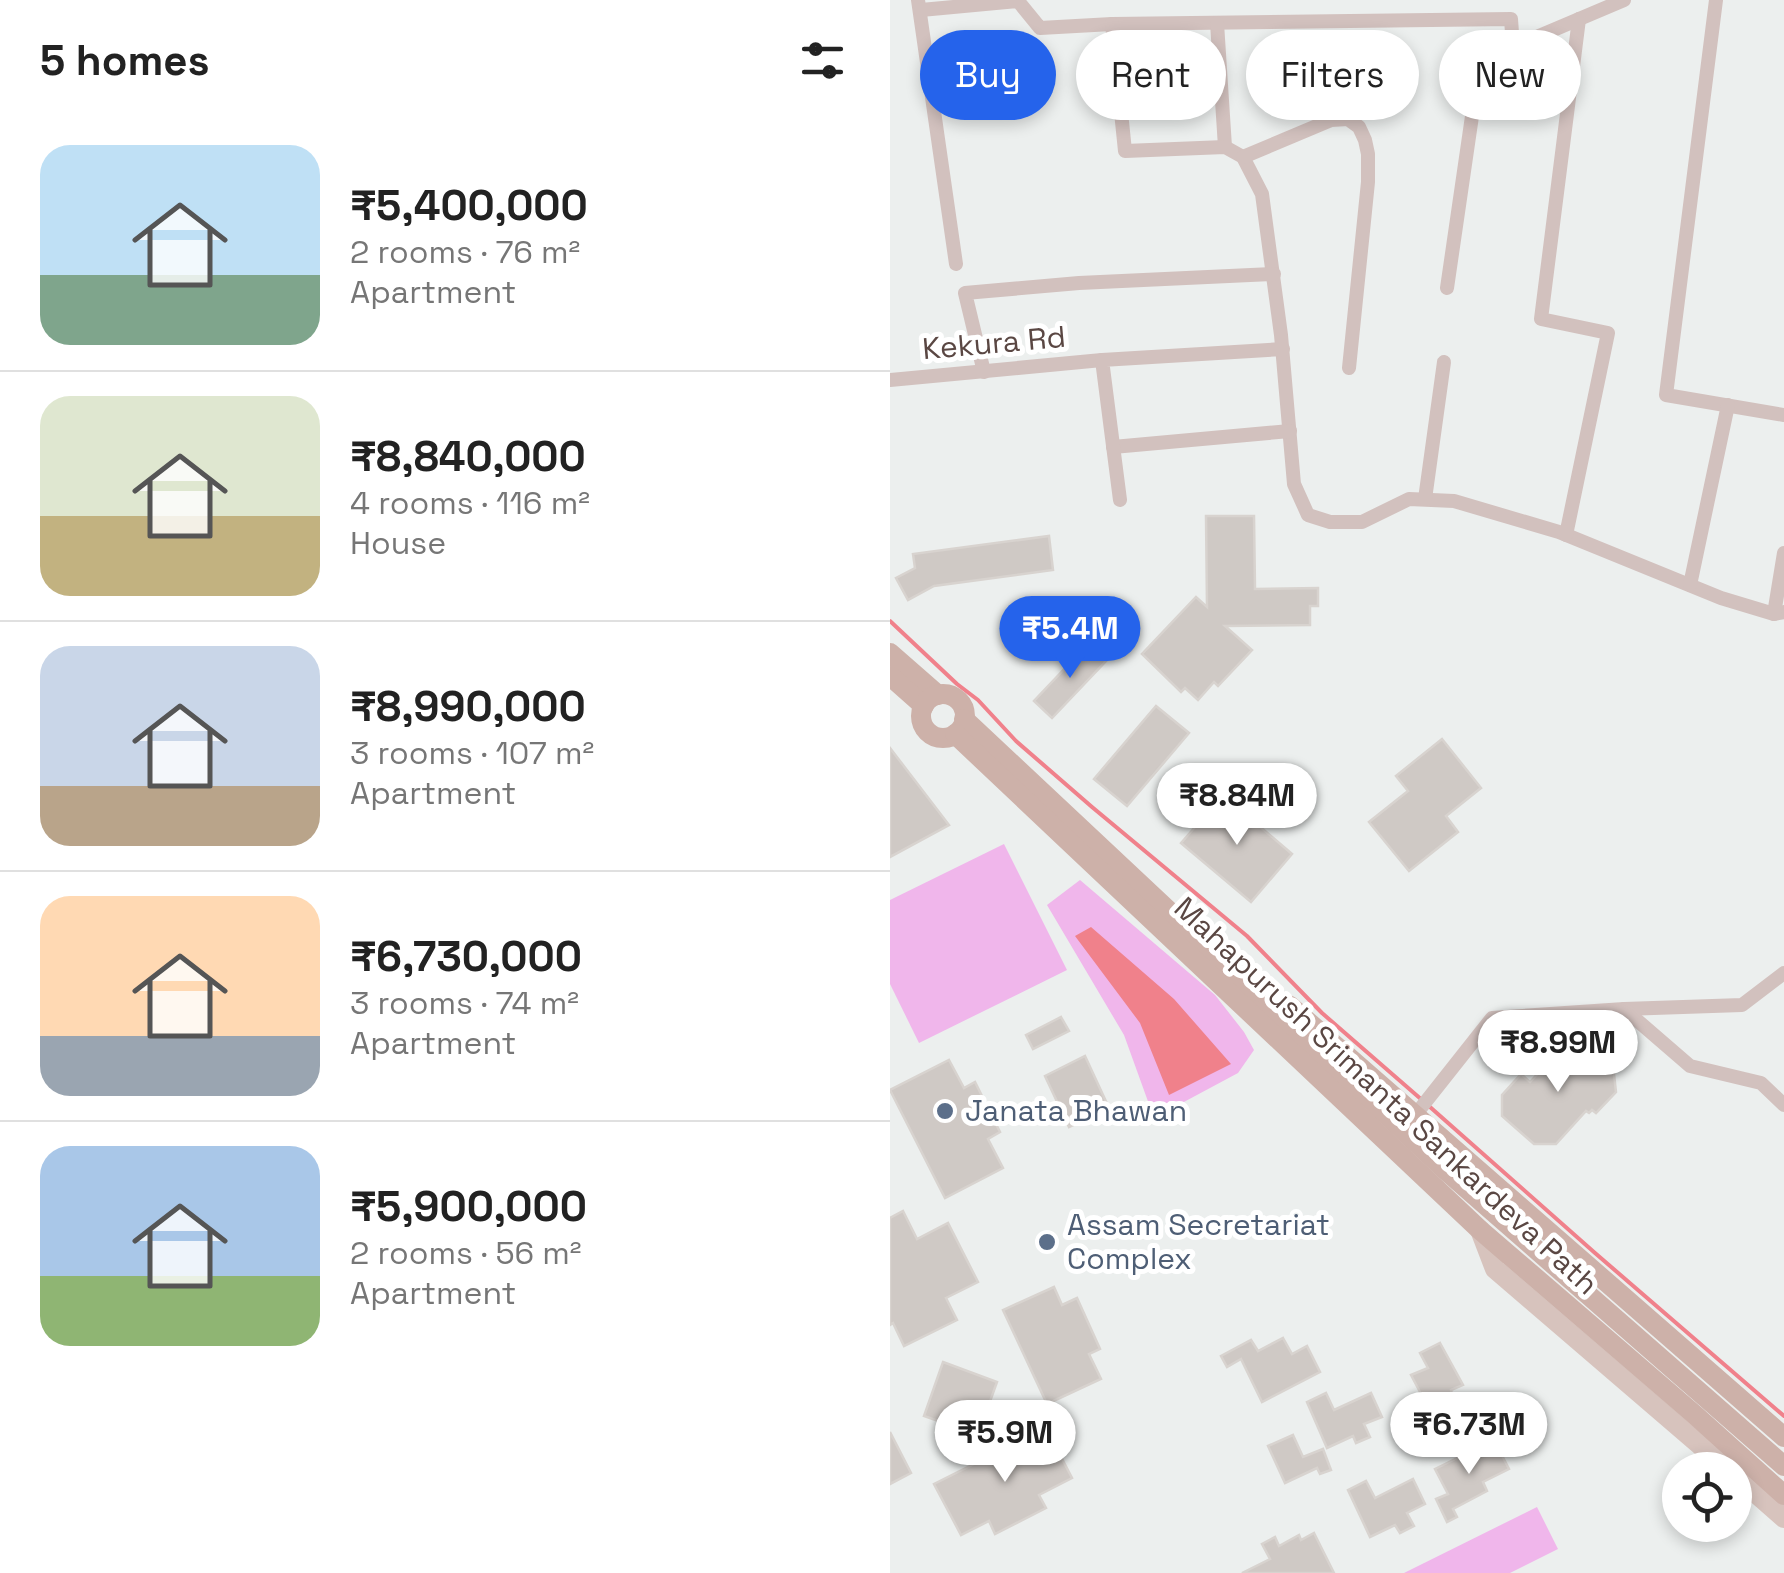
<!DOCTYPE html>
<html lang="en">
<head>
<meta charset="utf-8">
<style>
  body { margin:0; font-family:"Space Grotesk",sans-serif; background:#f2f2f2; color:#222; height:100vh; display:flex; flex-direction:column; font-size:38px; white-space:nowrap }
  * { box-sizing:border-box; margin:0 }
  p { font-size:32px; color:#767676 }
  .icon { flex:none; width:55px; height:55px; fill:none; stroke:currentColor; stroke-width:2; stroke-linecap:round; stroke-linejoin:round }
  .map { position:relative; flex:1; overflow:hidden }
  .details { display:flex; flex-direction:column; background:#fff; width:890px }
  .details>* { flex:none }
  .banner { position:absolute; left:30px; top:30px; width:712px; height:90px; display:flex; gap:20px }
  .fabs { position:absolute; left:772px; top:1452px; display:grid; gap:20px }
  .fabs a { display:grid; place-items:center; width:90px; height:90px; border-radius:50%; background:#fff; box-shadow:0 5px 15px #0003; font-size:50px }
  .price { position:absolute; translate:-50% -85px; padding:0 22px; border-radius:35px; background:#fff; color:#222; font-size:32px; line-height:65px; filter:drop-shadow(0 2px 5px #0008) }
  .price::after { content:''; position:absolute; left:50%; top:60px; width:30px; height:22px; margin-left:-15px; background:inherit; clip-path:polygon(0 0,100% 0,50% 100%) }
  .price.on { background:#2563eb; color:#fff }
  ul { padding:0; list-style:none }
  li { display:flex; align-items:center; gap:30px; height:250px; padding:0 40px }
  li+li { border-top:2px solid #e0e0e0 }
  li span { display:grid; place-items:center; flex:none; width:280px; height:200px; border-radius:30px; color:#555 }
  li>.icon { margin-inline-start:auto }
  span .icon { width:120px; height:120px; fill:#fffc; stroke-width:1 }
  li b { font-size:42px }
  h2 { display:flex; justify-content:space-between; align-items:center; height:120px; padding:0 40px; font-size:42px }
  .chip { padding:0 35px; border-radius:45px; background:#fff; box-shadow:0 5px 15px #0003; font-size:35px; line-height:90px }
  .chip.on { background:#2563eb; color:#fff }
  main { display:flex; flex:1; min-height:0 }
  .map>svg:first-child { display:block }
</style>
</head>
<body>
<main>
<section class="details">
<h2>5 homes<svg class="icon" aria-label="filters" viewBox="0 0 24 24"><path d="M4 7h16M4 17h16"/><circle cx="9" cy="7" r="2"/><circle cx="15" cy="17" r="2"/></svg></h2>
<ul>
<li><span style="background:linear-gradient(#bfe0f5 65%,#7fa58c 0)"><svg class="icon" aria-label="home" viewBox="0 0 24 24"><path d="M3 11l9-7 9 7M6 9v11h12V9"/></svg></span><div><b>₹5,400,000</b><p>2 rooms · 76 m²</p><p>Apartment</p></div></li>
<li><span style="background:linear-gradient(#dfe7d0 60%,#c2b280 0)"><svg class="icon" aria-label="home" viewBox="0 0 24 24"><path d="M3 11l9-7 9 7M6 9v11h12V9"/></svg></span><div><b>₹8,840,000</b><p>4 rooms · 116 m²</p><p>House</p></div></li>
<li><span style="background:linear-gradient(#c9d6e8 70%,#b9a48a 0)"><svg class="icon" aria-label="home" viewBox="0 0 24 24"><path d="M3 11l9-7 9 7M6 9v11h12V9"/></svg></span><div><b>₹8,990,000</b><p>3 rooms · 107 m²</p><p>Apartment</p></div></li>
<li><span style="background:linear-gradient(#ffd9b3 70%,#9aa5b1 0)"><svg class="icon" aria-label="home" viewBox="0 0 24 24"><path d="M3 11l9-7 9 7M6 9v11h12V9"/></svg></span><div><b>₹6,730,000</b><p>3 rooms · 74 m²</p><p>Apartment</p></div></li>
<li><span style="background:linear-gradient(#a9c7e8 65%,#8fb573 0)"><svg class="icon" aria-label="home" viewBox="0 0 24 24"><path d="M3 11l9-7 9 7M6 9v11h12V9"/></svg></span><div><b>₹5,900,000</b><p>2 rooms · 56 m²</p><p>Apartment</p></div></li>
</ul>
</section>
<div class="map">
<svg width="894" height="1573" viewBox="0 0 894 1573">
  <rect width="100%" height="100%" fill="#ecefee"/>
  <g fill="#f0b6eb">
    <polygon points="114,844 177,970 29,1043 0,984 0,900"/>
    <polygon points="190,880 325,995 354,1032 364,1050 348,1073 264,1118 234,1035 157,905"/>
    <polygon points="647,1507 668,1549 620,1573 514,1573"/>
  </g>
  <polygon fill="#f0818b" points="201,927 284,999 341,1064 279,1095 250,1023 185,936"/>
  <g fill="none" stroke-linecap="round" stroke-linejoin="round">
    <g stroke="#f0818b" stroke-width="4">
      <polyline points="0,621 67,684 88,700 126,741 202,807 357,936 432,1013 532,1100"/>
      <polyline points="540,1107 705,1253 894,1416"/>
    </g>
  </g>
  <g fill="#cfc9c5" stroke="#d8d3cf" stroke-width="2.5">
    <polygon points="316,516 364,516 365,589 428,588 428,606 420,606 420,625 335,626 362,650 328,686 324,682 308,700 295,688 291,692 252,654 306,597 317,607"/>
    <polygon points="159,536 163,570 44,586 18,600 6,578 25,568 23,554"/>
    <polygon points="198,644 216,661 162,718 144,701"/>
    <polygon points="266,706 299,733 237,806 204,779"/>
    <polygon points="552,739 591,788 556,816 568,832 519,871 479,822 518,791 506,776"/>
    <polygon points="0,748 59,825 0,857"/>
    <polygon points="333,795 402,854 361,902 291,843"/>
    <polygon points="171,1017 179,1031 143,1049 136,1035"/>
    <polygon points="673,1046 691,1046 724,1074 726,1092 706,1113 702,1110 699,1113 696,1111 666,1144 644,1144 612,1116 612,1095 631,1074 640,1082"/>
    <polygon points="195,1056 219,1108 179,1127 155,1076"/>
    <polygon points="59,1060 74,1088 85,1082 110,1132 98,1139 113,1168 55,1198 0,1090"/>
    <polygon points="13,1211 27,1239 58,1223 88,1282 56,1298 67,1320 14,1346 3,1323 0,1325 0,1218"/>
    <polygon points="164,1287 172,1305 187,1298 210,1349 199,1354 211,1379 157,1404 113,1310"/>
    <polygon points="393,1338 402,1354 417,1346 430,1372 372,1402 351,1359 337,1367 331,1356 361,1340 368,1351"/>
    <polygon points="550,1343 573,1385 561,1390 562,1394 552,1398 556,1405 540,1411 521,1375 538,1368 530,1353"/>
    <polygon points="53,1362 107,1382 88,1435 34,1416"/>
    <polygon points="436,1393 444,1410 481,1393 492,1417 474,1424 480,1437 466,1443 463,1436 437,1448 417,1402"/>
    <polygon points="156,1428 182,1478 149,1495 156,1508 105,1534 99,1521 71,1535 44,1484"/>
    <polygon points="0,1432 21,1473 0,1484"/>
    <polygon points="403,1435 413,1457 433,1449 441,1470 430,1474 427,1468 395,1483 378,1446"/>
    <polygon points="604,1440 619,1469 593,1482 597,1491 563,1509 567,1517 557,1522 546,1499 558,1494 545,1469"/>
    <polygon points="523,1479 535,1504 517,1513 524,1526 510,1533 505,1525 480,1537 458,1490 476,1481 485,1498"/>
    <polygon points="424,1533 444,1573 352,1573 380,1559 372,1544 385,1537 389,1546 409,1535 411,1540"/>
  </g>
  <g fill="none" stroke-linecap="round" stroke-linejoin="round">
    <g stroke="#d2c1be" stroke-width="14">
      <polyline points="28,0 66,264"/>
      <polyline points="826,0 776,395 894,415"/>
      <polyline points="31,10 128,1 150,28 222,24 621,19 623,47 734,0"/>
      <polyline points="327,23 335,147"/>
      <polyline points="222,24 235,151 335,147 353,157 372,194 391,335 404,484 418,515 440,522 472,522 519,499 564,501 669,532 831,598 884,614 894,612"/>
      <polyline points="353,157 441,120 458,119 469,127 475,140 478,154 478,182 459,368"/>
      <path d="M557,288L588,75C595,55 604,54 623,47"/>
      <polyline points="94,372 75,293 189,283 384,274"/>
      <polyline points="0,380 212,360"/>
      <polyline points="223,447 400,431"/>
      <polyline points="535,499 554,362"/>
      <polyline points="230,500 212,360 393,349"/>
      <polyline points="676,535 718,333 651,319 689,19"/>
      <polyline points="800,585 838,405"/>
      <polyline points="884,614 894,553"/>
      <polyline points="734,1009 852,1005 894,973"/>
      <polyline points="526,1114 602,1018 734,1009 800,1066 871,1083 894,1105"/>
    </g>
    <g stroke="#d7c3bd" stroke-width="20">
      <polyline points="590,1230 605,1269 839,1470"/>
      <polyline points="845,1475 894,1518"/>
    </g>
    <g stroke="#cdb1a9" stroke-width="20">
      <polyline points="0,653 48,695"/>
      <polyline points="0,676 34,706"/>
      <circle cx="53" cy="716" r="22"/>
      <polyline points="74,719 553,1168 894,1466"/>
      <polyline points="65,734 590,1230 805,1415 894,1495"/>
      <polyline points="371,992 380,995 400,1006 894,1437"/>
    </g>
  </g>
  <g fill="#5c6f8a" stroke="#fff" stroke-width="4">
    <circle cx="55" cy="1111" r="10"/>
    <circle cx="157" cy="1242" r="10"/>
  </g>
  <g text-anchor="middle" stroke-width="10" stroke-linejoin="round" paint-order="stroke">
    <g font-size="30" fill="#5a4743" stroke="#fff">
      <text transform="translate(104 343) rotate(-5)" y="10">Kekura Rd</text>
      <text transform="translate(496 1096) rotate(43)" y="10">Mahapurush Srimanta Sankardeva Path</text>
    </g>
    <g font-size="30" fill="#4e5e75" stroke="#fff" text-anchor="start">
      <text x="75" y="1121">Janata Bhawan</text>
      <text x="177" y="1235">Assam Secretariat<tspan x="177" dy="34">Complex</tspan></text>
    </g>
  </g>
</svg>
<div class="fabs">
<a><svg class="icon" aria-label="locate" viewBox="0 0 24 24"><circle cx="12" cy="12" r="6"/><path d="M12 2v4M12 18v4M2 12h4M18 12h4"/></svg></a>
</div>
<b class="price on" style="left:180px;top:681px">₹5.4M</b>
<b class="price" style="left:347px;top:848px">₹8.84M</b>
<b class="price" style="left:668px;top:1095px">₹8.99M</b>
<b class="price" style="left:579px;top:1477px">₹6.73M</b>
<b class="price" style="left:115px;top:1485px">₹5.9M</b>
<div class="banner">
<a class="chip on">Buy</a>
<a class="chip">Rent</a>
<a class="chip">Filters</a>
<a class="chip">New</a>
</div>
</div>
</main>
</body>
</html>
